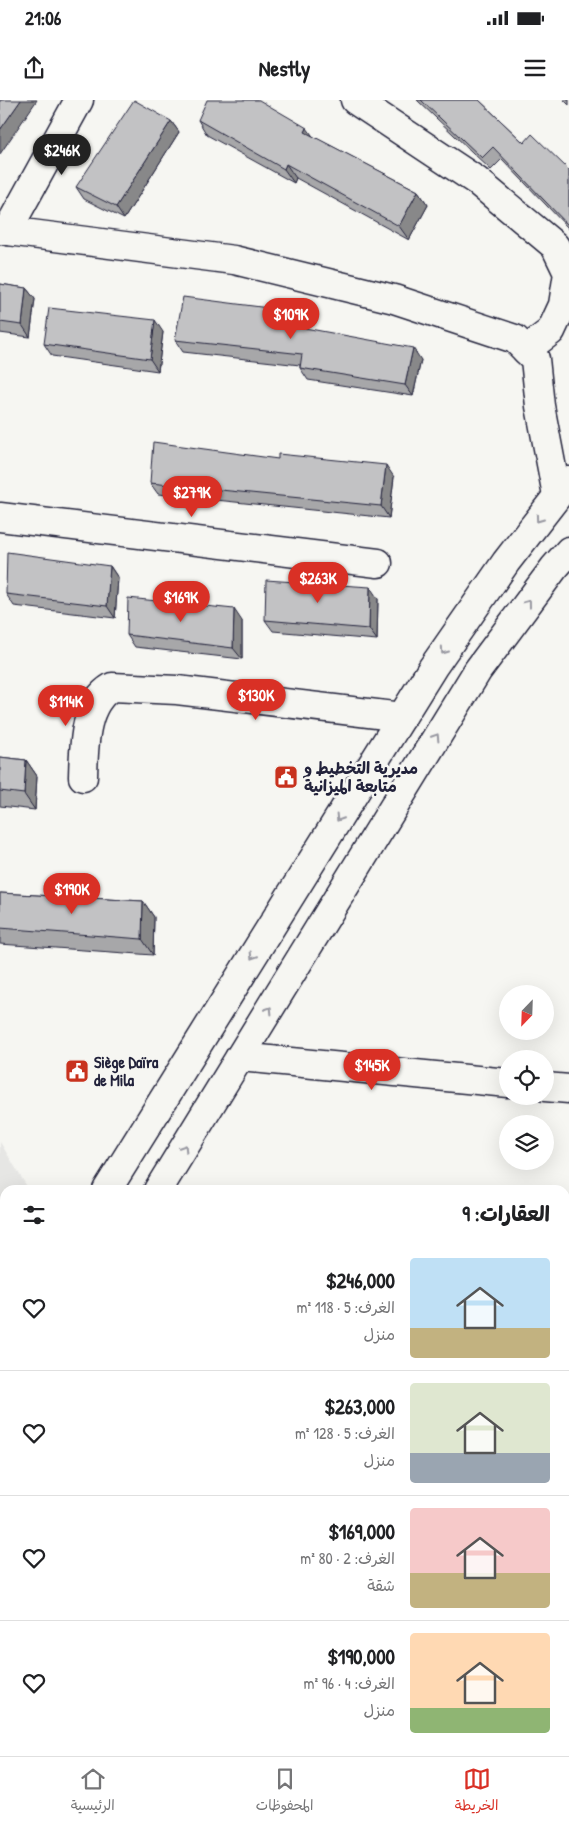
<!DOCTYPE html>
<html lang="ar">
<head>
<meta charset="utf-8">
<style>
  body { margin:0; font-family:"Patrick Hand","Playpen Sans Arabic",sans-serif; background:#f2f2f2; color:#202124; direction:rtl; height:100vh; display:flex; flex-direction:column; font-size:19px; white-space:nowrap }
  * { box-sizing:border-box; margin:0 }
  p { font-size:16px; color:#757577 }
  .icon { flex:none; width:28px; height:28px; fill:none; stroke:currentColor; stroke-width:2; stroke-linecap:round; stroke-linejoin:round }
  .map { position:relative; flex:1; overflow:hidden; direction:ltr }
  .details { position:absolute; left:0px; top:1085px; width:570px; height:571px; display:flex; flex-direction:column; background:#fff; border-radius:15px 15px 0 0; box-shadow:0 5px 20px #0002; direction:rtl }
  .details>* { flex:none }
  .needle { width:32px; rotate:203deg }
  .tools { position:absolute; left:499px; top:885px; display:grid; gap:10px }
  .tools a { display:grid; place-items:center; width:55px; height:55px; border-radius:50%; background:#fff; box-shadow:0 5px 20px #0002; font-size:25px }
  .price { position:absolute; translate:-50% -42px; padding:0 11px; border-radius:18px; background:#d93025; color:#fff; font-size:16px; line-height:32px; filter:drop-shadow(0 1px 2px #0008) }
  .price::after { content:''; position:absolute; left:50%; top:30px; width:15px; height:11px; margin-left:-8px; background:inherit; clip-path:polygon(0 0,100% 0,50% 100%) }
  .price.selected { background:#222; color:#fff }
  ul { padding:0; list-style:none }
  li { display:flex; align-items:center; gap:15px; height:125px; padding:0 20px }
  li+li { border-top:1px solid #e0e0e0 }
  li span { display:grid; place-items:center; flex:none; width:140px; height:100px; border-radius:5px; color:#555 }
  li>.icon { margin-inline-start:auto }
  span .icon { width:60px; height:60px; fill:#fffc; stroke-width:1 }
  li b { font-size:21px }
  h2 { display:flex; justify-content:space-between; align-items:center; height:60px; padding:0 20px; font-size:21px }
  .status { display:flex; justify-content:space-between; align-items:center; height:35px; padding:0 25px; background:#fff; direction:ltr }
  .status svg { height:14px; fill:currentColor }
  header { display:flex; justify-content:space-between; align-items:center; height:65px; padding:0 20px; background:#fff; font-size:22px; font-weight:800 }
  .tabs { display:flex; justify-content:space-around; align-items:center; height:70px; border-top:1px solid #e0e0e0; background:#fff; font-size:14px; color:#757577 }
  .tabs a { display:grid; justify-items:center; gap:2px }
  .tabs .selected { color:#d93025 }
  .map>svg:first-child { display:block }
</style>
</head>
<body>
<div class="status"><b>21:06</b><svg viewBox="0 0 49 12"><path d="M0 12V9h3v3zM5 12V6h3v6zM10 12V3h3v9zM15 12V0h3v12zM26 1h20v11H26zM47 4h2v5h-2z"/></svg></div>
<header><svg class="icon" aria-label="menu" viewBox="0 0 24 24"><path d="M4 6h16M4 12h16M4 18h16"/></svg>Nestly<svg class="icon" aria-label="share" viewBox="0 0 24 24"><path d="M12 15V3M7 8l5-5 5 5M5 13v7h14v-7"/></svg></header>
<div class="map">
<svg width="569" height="1656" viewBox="0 0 569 1656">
  <rect width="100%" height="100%" fill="#f6f6f2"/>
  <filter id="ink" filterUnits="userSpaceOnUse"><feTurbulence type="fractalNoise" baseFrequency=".02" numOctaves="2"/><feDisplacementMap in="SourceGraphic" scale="10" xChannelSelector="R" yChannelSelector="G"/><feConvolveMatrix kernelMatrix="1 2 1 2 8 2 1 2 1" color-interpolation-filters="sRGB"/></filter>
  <g filter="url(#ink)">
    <polygon fill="#e6e6e4" points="0,1042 29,1090 5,1090 5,1156 0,1164"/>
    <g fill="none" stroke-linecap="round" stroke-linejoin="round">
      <g stroke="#22223b" stroke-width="31">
        <g id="minor">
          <polyline points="355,0 477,81 555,146 568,173 563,205 551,231 526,250"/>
          <polyline points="0,130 234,160 394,199 515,239 535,259 540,306 557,395"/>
          <polyline points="7,131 79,0"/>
          <polyline points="0,417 378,463"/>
          <path d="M83,677C84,648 83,604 112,587L177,590L402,617"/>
          <polyline points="240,957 508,983"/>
          <polyline points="545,987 569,989"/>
          <polyline points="0,1419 5,1421"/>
          <polyline points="0,1448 5,1449"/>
          <polyline points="565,1502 569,1502"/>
          <polyline points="565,1529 569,1530"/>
        </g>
      </g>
      <g stroke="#22223b" stroke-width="31">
        <g id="major">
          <polyline points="107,1090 433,567 506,462 569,381"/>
          <polyline points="158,1090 478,570 554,468 569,451"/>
          <polyline points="0,1262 5,1254"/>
          <polyline points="0,1335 5,1327"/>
        </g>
      </g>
      <use href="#minor" stroke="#f6f6f2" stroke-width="28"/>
      <use href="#major" stroke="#f6f6f2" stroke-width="28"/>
    </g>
    <g fill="#a7a7a9" stroke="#22223b">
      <polygon points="417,0 479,0 524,43 569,70 569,129 502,59 491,70"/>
      <polygon points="564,0 569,0 569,5"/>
      <polygon points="198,20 312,36 418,91 428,105 409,140 296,78 294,83 207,35"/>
      <polygon points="171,21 179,32 124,119 84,99 76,87"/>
      <polygon points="0,184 26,188 35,199 30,237 0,233"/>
      <polygon points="293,221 292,225 421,260 413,296 308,280 300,268 300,265 183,252 175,240"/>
      <polygon points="163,232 158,271 52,256 44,244"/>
      <polygon points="394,377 389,418 158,394 150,383"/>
      <polygon points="110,466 118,478 115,518 14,506 6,494"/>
      <polygon points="378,499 377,540 273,531 265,520"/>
      <polygon points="242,521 242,559 135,547 127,535"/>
      <polygon points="0,657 26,660 37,676 35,710 0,706"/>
      <polygon points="0,793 143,801 154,817 153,855 0,844"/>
    </g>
    <g fill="#888889" stroke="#22223b">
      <polygon points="21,0 37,0 0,54 0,30"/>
      <polygon points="171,21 179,32 124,119 116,107"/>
      <polygon points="307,28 317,42 305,32"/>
      <polygon points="286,64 296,78 294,83 284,69"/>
      <polygon points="418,91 428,105 409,140 399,126"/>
      <polygon points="26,188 35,199 30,237 22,225"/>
      <polygon points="284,210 293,221 291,235 283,224"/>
      <polygon points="155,220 163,232 158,271 150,259"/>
      <polygon points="413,248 421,260 413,296 405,285"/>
      <polygon points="386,365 394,377 389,418 381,406"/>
      <polygon points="110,466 118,478 115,518 107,506"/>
      <polygon points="370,487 378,499 377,540 369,529"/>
      <polygon points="234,509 242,521 242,559 233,548"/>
      <polygon points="26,660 37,676 35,710 24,694"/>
      <polygon points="143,801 154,817 153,855 142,839"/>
    </g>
    <g fill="#c2c2c4" stroke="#22223b">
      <polygon points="0,0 21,0 0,30"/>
      <polygon points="134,0 171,21 116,107 76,87"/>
      <polygon points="207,0 259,0 307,28 305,32 418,91 399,126 286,64 284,69 198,20"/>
      <polygon points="421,0 479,0 524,43 532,34 569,70 569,126 493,47 482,58"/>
      <polygon points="0,184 26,188 22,225 0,222"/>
      <polygon points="183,197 284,210 283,224 413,248 405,285 300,268 302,254 175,240"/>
      <polygon points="49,208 155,220 150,259 44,244"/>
      <polygon points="153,342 278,359 278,354 386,365 381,406 150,383"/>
      <polygon points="7,452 110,466 107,506 6,494"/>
      <polygon points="266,480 370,487 369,529 265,520"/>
      <polygon points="128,498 234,509 233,548 127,535"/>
      <polygon points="0,657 26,660 24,694 0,691"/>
      <polygon points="0,793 143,801 142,839 0,828"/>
    </g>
    <defs><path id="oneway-chevron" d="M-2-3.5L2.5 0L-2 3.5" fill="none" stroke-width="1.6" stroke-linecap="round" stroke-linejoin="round" transform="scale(1.25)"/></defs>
    <g stroke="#9797a0">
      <use href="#oneway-chevron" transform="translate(539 419) rotate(126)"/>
      <use href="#oneway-chevron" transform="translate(528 503) rotate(-53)"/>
      <use href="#oneway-chevron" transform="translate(444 551) rotate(125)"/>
      <use href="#oneway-chevron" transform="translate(436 637) rotate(-58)"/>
      <use href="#oneway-chevron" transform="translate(339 718) rotate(122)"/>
      <use href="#oneway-chevron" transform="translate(253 856) rotate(122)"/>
      <use href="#oneway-chevron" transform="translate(269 910) rotate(-58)"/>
      <use href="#oneway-chevron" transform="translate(184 1048) rotate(-58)"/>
    </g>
  </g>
  <defs>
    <g id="civic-square" transform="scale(1.25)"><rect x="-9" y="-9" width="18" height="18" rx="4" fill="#c8321e" stroke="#f6f6f2"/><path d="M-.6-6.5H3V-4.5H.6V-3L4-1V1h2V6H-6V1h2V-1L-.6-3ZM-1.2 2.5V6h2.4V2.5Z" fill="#fff"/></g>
  </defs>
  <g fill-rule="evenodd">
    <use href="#civic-square" x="286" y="677"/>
    <use href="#civic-square" x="77" y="971"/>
  </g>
  <g text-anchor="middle" stroke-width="5" stroke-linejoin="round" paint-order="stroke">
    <g font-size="16" font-weight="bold" fill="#22223b" stroke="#f6f6f2" text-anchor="start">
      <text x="304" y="674">مديرية التخطيط و<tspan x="304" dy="18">متابعة الميزانية</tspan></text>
      <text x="94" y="968">Siège Daïra<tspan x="94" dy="18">de Mila</tspan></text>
    </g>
  </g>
</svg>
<div class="tools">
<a><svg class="needle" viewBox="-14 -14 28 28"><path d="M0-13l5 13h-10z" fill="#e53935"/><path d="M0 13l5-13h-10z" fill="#757577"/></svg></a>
<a><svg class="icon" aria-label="locate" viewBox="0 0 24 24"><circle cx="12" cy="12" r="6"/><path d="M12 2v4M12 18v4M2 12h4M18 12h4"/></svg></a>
<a><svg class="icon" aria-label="layers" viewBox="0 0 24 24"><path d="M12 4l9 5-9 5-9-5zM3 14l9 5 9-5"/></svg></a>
</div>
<b class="price selected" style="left:62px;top:76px">$246K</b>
<b class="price" style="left:291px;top:240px">$109K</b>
<b class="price" style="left:192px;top:418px">$279K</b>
<b class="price" style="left:318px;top:504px">$263K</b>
<b class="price" style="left:181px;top:523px">$169K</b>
<b class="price" style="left:256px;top:621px">$130K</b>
<b class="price" style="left:66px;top:627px">$114K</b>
<b class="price" style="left:72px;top:815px">$190K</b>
<b class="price" style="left:372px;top:991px">$145K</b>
<section class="details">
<h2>العقارات: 9<svg class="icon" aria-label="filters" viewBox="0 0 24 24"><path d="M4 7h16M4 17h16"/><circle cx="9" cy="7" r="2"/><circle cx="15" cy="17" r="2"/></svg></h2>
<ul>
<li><span style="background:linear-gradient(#bfe0f5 70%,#c2b280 0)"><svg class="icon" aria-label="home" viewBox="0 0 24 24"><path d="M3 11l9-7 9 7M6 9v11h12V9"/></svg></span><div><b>$246,000</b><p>الغرف: 5 · 118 m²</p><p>منزل</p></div><svg class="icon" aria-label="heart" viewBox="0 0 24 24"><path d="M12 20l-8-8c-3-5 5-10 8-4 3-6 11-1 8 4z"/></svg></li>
<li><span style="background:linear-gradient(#dfe7d0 70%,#9aa5b1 0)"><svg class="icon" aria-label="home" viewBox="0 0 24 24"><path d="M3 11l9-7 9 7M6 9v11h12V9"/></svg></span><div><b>$263,000</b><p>الغرف: 5 · 128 m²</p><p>منزل</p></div><svg class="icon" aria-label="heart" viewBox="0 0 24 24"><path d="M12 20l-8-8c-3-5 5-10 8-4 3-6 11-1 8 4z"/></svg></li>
<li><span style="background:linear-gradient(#f6c9c9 65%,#c2b280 0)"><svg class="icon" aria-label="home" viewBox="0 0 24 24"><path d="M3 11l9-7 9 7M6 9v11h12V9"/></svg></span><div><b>$169,000</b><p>الغرف: 2 · 80 m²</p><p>شقة</p></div><svg class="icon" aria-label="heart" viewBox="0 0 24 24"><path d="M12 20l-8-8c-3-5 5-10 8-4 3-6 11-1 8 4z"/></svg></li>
<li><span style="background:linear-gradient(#ffd9b3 75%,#8fb573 0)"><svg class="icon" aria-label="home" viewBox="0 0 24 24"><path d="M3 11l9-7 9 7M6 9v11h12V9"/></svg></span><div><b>$190,000</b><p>الغرف: 4 · 96 m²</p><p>منزل</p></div><svg class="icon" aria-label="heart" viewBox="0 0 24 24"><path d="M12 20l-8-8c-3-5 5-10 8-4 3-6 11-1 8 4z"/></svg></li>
</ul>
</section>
</div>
<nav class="tabs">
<a class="selected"><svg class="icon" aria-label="map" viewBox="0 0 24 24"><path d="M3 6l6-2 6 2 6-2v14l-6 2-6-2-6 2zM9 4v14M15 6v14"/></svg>الخريطة</a>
<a><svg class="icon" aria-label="saved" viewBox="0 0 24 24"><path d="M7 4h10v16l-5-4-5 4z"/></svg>المحفوظات</a>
<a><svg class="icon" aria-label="home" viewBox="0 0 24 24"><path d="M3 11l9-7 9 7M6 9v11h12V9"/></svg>الرئيسية</a>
</nav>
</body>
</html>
